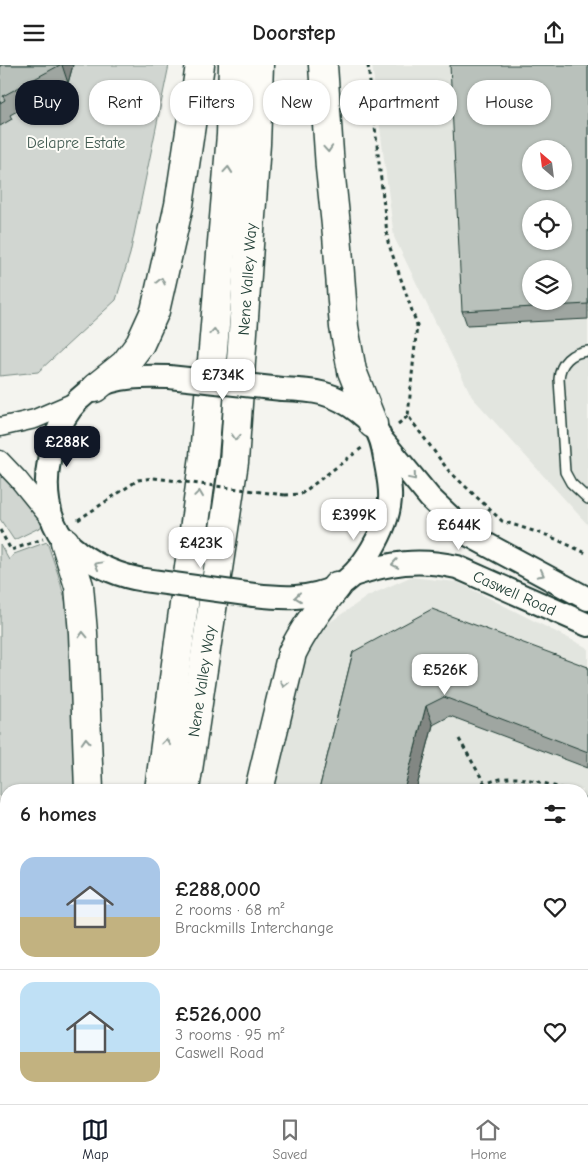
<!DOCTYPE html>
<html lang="en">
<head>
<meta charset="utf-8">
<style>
  body { margin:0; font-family:"Comic Neue",sans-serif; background:#f6f6f6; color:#222; height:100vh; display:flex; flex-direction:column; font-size:19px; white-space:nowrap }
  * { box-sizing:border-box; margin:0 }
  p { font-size:16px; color:#767676 }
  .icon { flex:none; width:28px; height:28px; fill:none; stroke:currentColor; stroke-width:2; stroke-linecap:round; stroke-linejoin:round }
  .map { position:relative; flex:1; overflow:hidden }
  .sheet { position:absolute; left:0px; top:719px; width:589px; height:321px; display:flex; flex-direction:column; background:#fff; border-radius:20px 20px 0 0; box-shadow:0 1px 4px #0004 }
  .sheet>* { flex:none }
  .hud { position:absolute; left:15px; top:15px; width:559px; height:45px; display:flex; gap:10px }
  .needle { width:32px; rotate:332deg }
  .controls { position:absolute; left:522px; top:75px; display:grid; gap:10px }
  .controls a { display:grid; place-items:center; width:50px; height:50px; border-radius:50%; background:#fff; box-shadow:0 1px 4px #0004; font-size:25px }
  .price { position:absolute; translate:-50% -42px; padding:0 11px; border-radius:10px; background:#fff; color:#222; font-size:16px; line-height:32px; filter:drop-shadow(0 1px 2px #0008) }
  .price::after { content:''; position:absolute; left:50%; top:30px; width:15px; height:11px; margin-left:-8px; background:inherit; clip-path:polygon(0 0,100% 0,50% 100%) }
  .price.selected { background:#111827; color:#fff }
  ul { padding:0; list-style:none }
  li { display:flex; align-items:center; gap:15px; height:125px; padding:0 20px }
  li+li { border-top:1px solid #e0e0e0 }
  li span { display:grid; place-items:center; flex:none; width:140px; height:100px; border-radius:15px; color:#555 }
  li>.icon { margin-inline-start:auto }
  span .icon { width:60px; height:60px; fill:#fffc; stroke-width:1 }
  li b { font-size:21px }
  h2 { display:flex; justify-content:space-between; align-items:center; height:60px; padding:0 20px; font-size:21px }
  .tag { padding:0 18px; border-radius:20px; background:#fff; box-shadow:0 1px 4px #0004; font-size:18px; line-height:45px }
  .tag.selected { background:#111827; color:#fff }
  header { display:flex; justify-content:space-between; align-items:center; height:65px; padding:0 20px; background:#fff; font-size:22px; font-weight:700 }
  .menu { display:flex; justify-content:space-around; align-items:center; height:70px; border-top:1px solid #e0e0e0; background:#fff; font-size:14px; color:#767676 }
  .menu a { display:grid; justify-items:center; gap:2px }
  .menu .selected { color:#111827 }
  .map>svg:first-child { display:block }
</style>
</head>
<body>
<header><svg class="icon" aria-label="menu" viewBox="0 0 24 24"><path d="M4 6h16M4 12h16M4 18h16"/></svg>Doorstep<svg class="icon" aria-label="share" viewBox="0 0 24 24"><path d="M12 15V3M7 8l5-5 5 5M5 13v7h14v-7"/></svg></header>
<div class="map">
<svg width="588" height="1039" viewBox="0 0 588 1039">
  <rect width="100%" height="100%" fill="#f4f4ef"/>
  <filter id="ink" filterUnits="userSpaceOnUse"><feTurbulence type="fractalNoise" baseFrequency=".02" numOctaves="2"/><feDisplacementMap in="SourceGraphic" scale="10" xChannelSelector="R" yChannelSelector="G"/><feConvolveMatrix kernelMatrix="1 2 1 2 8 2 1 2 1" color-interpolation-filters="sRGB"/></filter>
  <g filter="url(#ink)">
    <g fill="#e2e5df" fill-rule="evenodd">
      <path d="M372,0H588V460L472,332L394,172ZM531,84H564V116H531ZM531,144H564V176H531ZM531,204H564V236H531Z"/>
      <polygon points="410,512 457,517 588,583 588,1039 394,1039 391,1034 582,1034 582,725 272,725 289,630 320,564 368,531"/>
      <polygon points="191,1034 359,1034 362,1039 189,1039"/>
    </g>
    <g fill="#d1d6d1" stroke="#788a82">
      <polygon points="0,0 169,0 130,189 116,235 38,307 0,311"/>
      <polygon points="0,407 22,431 43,461 14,475 0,454"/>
      <polygon points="47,477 58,509 69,549 76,700 75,725 6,725 6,1034 42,1034 41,1039 0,1039 0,479 9,495 14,489"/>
    </g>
    <polygon fill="#a3aea7" stroke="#6e8179" points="588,827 588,898 583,901 582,828 586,830"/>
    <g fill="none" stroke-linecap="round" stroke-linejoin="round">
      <g stroke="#1f3d34" stroke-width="12">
        <g id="service">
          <path d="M588,286C571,287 560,298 559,314L565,407L571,418L588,434"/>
          <polyline points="428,1034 432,1039"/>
        </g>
      </g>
      <g stroke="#1f3d34" stroke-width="21">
        <g id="minor">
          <polyline points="0,362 35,354 77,336"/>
          <polyline points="0,395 18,414 52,456"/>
        </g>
      </g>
      <g stroke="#1f3d34" stroke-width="26">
        <g id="tertiary">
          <polyline points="382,375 430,433 469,470 588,534"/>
          <path id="s1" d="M353,510C390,498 418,493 457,502L588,560"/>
          <path d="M144,515C119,511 98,502 78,487C74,483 68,480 64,475C31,435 48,348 94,323C117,311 144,311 169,312"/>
          <path d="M254,530C282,533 309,535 336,522C362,509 388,463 390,434C391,421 387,406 385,393C383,381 381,370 374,361C371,356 364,352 360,348C334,327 314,325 282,324"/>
          <polyline points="369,1034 373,1039"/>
        </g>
      </g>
      <g stroke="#1f3d34" stroke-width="31">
        <g id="trunk">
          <polyline points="323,0 330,103 337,170 344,262 352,306 373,359"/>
          <polyline points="95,323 125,299 140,279 155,246 179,140 200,0"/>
          <polyline points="65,477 79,521 83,568 89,725"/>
          <polyline points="159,725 204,391 231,70 233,0"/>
          <path id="s2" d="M185,725L234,397L256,79L259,0"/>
          <path d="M259,725L292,588C304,563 320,542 337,521"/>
          <polyline points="78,1039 79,1034"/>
          <polyline points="103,1039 104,1034"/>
          <polyline points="127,1039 128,1034"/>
          <polyline points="159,1039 161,1034"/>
        </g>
      </g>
      <g stroke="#1f3d34" stroke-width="3" stroke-dasharray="4 4" stroke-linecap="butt">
        <polyline points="368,0 388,177 417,260 408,351 448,405 502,456 549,471 588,489"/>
        <polyline points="398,359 408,351"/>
        <polyline points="285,430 301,429 363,382"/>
        <polyline points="78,455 138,415 154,413"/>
        <polyline points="0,465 11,485 43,474"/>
        <polyline points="459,674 485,719"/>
        <path d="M476,725C505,703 536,716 567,725"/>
        <polyline points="582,732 588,735"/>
        <polyline points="582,767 588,774"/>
        <polyline points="582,810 588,804"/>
      </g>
      <use href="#service" stroke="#fdfcf7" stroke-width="9"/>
      <use href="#minor" stroke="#fdfcf7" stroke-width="18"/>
      <use href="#tertiary" stroke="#fdfcf7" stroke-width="22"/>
      <use href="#trunk" stroke="#fdfcf7" stroke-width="28"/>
      <g stroke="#1f3d34" stroke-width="26" stroke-linecap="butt">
        <g id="tertiary-bridge">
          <polyline points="169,312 282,324"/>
          <polyline points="144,515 254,530"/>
        </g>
      </g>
      <polyline stroke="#1f3d34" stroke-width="3" stroke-dasharray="4 4" stroke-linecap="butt" points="154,413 285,430"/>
      <use href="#tertiary-bridge" stroke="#fdfcf7" stroke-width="22"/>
    </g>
    <g fill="#9fa6a1" stroke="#1f3d34">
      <polygon points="0,0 73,0 68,18 10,50 12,54 0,61"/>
      <polygon points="588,0 588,254 467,260 462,246"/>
      <polygon points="353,587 588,602 588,703 450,651 433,660 416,725 319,725"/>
      <polygon points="582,901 588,913 588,1030 582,1032"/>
      <polygon points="468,1034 580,1034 568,1039 471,1039"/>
    </g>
    <g fill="#828783" stroke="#1f3d34">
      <polygon points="62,0 73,0 68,18"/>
      <polygon points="426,641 433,660 416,725 404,725"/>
    </g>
    <g fill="#b9c1bb" stroke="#1f3d34" fill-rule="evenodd">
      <polygon points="0,0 60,0 3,31 5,35 0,38"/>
      <path d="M450,0H588V239L462,246ZM531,84H564V116H531ZM531,144H564V176H531ZM531,204H564V236H531Z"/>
      <polygon points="432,544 588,602 588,687 444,632 426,641 404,725 319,725 353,587"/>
      <polygon points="582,901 588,913 588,1000 582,1003"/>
      <polygon points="471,1034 516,1034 505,1039 473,1039"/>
    </g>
    <defs><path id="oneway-chevron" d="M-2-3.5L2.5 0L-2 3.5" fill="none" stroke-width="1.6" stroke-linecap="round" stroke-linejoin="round" transform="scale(1.25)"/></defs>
    <g stroke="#8e9c96">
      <use href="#oneway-chevron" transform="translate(328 84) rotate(86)"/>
      <use href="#oneway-chevron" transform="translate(228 105) rotate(-85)"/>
      <use href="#oneway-chevron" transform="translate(161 216) rotate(-77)"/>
      <use href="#oneway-chevron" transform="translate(214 267) rotate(-85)"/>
      <use href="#oneway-chevron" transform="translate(236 372) rotate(94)"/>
      <use href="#oneway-chevron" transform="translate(413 412) rotate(50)"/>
      <use href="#oneway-chevron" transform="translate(199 429) rotate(-82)"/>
      <use href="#oneway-chevron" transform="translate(395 499) rotate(170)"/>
      <use href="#oneway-chevron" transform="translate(98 500) rotate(-151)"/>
      <use href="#oneway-chevron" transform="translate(541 509) rotate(28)"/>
      <use href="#oneway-chevron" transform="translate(298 532) rotate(174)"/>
      <use href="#oneway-chevron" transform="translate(83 570) rotate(-92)"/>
      <use href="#oneway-chevron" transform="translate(284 619) rotate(103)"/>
      <use href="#oneway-chevron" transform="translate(86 676) rotate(-93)"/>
      <use href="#oneway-chevron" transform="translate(166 677) rotate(-82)"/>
    </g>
  </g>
  <g text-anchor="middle" stroke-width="4" stroke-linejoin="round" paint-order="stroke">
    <g font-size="16" fill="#435c53" stroke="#fdfcf7">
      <text x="76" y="83">Delapre Estate</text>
    </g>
    <g font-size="16" fill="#1f3d34" stroke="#fdfcf7">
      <text dy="6" stroke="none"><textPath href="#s2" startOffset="515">Nene Valley Way</textPath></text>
      <text dy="6" stroke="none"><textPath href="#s1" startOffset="169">Caswell Road</textPath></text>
      <text dy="6" stroke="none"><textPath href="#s2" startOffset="110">Nene Valley Way</textPath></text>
    </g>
  </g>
</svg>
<div class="controls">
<a><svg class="needle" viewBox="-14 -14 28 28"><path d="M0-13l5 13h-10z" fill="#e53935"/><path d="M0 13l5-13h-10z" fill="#767676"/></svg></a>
<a><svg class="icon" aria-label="locate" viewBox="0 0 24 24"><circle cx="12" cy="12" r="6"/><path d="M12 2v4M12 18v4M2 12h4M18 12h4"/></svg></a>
<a><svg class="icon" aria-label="layers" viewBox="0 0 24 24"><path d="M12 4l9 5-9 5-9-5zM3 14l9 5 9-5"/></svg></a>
</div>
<b class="price" style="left:223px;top:336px">£734K</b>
<b class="price selected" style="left:67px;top:403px">£288K</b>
<b class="price" style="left:354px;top:476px">£399K</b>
<b class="price" style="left:459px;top:486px">£644K</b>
<b class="price" style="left:201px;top:504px">£423K</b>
<b class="price" style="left:445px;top:631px">£526K</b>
<div class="hud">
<a class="tag selected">Buy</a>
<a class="tag">Rent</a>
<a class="tag">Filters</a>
<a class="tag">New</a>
<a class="tag">Apartment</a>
<a class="tag">House</a>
</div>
<section class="sheet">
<h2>6 homes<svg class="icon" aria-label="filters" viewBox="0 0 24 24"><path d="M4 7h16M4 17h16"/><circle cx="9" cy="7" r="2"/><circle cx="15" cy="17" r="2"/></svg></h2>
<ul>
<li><span style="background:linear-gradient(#a9c7e8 60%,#c2b280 0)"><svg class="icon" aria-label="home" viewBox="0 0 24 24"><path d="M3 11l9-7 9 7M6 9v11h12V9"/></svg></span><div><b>£288,000</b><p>2 rooms · 68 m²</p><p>Brackmills Interchange</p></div><svg class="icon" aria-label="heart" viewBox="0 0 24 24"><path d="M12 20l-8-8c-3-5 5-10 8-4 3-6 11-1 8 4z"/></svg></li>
<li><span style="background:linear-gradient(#bfe0f5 70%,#c2b280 0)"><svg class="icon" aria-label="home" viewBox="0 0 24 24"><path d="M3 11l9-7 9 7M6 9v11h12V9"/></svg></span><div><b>£526,000</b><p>3 rooms · 95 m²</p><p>Caswell Road</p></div><svg class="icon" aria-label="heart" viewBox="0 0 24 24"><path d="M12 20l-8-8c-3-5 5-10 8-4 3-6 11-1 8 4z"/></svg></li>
</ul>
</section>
</div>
<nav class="menu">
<a class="selected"><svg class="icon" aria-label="map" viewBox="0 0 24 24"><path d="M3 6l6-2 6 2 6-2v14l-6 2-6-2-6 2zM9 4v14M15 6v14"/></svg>Map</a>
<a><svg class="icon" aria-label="saved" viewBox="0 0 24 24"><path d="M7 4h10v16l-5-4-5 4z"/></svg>Saved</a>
<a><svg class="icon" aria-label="home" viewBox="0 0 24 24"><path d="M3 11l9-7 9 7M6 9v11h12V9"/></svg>Home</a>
</nav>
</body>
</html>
